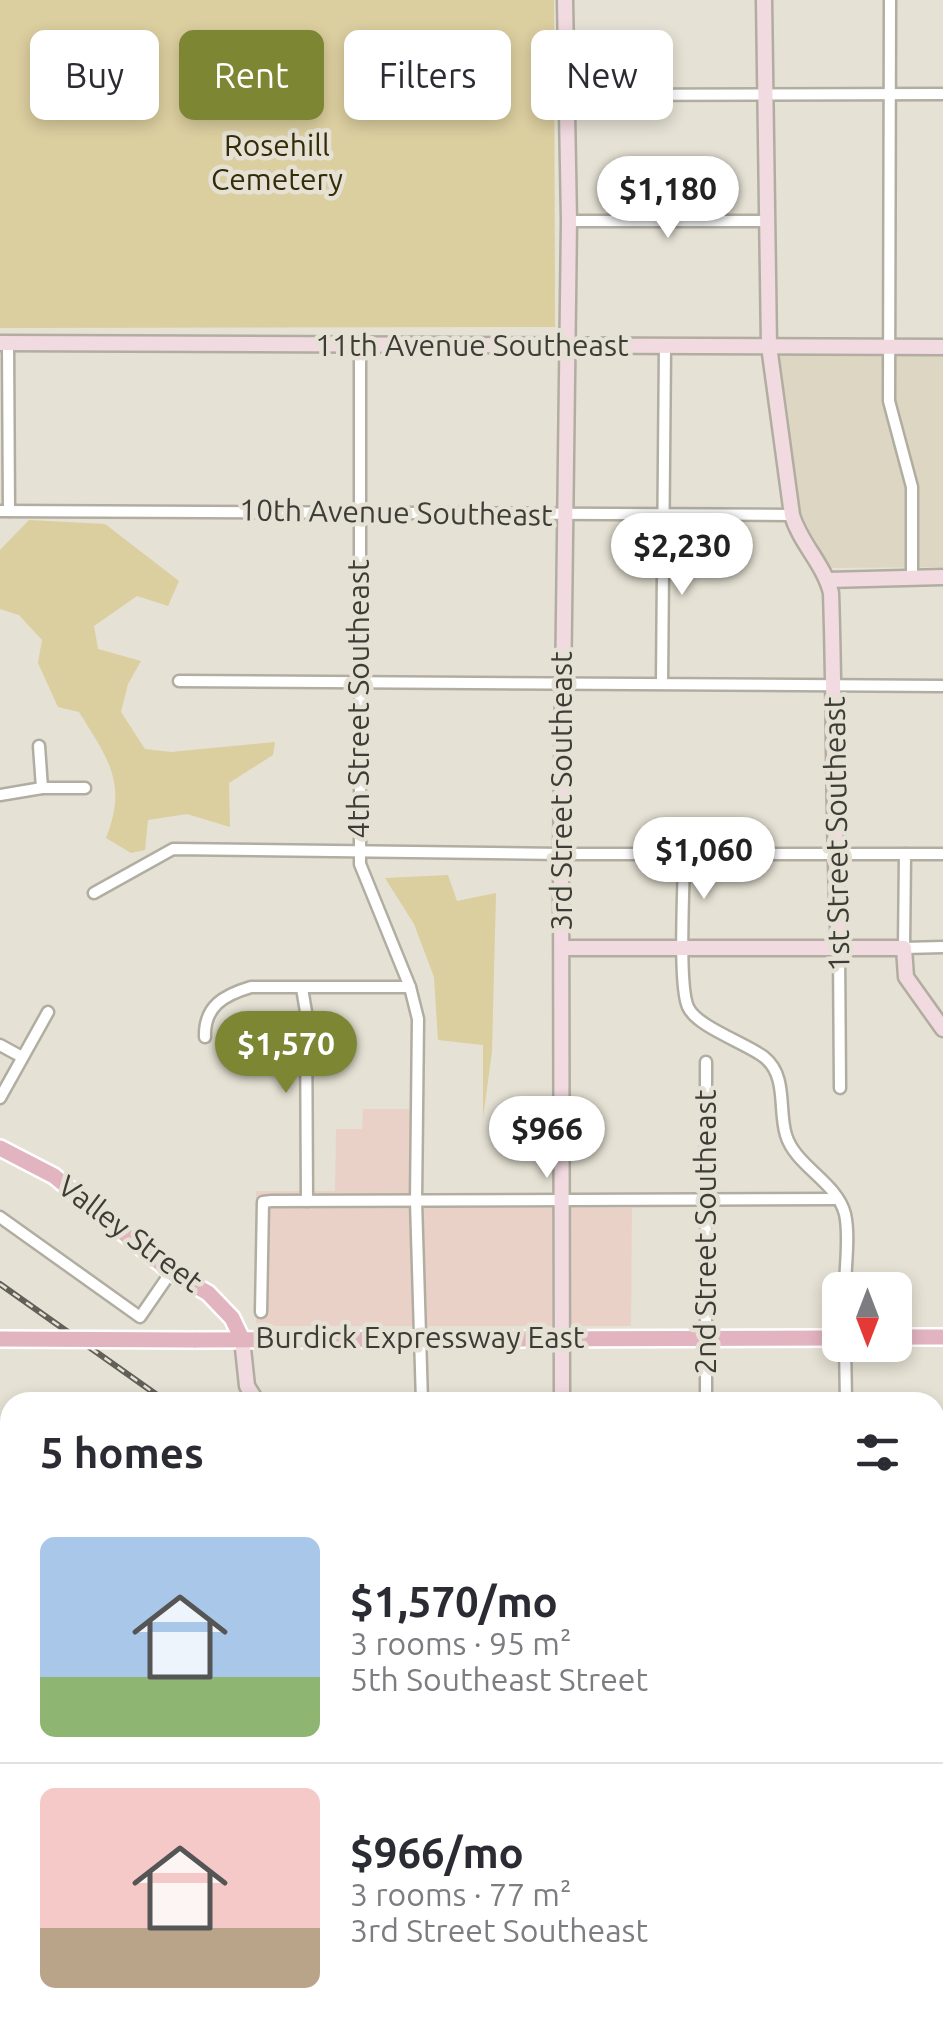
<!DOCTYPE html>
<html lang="en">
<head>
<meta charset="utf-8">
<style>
  body { margin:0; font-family:Ubuntu,sans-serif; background:#f7f7f7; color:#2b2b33; height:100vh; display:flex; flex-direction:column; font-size:38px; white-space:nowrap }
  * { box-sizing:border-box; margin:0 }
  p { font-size:32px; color:#7c7c81 }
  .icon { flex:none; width:55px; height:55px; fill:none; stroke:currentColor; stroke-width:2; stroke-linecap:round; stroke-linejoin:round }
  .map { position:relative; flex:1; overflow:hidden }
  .side { position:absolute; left:0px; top:1392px; width:945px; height:642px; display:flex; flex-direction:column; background:#fff; border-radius:30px 30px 0 0; box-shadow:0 5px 15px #0003 }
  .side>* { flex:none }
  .hud { position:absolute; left:30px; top:30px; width:885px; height:90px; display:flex; gap:20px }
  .needle { width:65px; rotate:180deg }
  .buttons { position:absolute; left:822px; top:1272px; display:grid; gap:20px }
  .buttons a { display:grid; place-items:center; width:90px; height:90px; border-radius:15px; background:#fff; box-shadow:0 5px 15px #0003; font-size:50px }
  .price { position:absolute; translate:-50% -85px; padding:0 22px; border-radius:35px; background:#fff; color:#222; font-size:32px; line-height:65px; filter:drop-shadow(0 2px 5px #0008) }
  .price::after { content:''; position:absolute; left:50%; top:60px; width:30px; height:22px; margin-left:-15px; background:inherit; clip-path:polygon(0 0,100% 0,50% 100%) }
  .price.active { background:#7c8633; color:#fff }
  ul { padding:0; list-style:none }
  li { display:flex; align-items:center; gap:30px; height:250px; padding:0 40px }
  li+li { border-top:2px solid #e1e1e2 }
  li span { display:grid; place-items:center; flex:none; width:280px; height:200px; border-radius:15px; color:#555 }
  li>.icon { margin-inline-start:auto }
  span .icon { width:120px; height:120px; fill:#fffc; stroke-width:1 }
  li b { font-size:42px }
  h2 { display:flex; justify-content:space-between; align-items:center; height:120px; padding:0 40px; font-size:42px }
  .chip { padding:0 35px; border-radius:15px; background:#fff; box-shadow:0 5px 15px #0003; font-size:35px; line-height:90px }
  .chip.active { background:#7c8633; color:#fff }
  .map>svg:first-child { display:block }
</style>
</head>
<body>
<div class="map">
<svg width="943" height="2033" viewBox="0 0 943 2033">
  <rect width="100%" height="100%" fill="#e5e1d4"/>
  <polygon fill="#dcd6c2" points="778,353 943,354 943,567 828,568 798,511"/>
  <polygon fill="#ead1c8" points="363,1109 410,1109 410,1208 632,1208 631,1326 256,1326 256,1191 335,1191 336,1129 362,1129"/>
  <g fill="#dbce9f">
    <polygon points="0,0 554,0 555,327 0,328"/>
    <path d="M29,520L105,524L179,581L168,606L137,596L94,626L98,649L141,661L128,684L121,712L145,749L171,752L275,742L273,755L229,783L230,827L187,814L148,820L145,850L131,853L106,838C128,783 108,759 79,712L58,707L38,663L42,640L19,615L0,609V550Z"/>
    <polygon points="448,875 457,901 496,893 492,1051 483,1118 483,1045 438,1040 434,977 414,924 385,878"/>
  </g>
  <polygon fill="#2795ad" points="0,2004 10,2005 10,2025 123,2025 104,2033 0,2033"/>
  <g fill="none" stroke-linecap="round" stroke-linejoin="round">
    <g stroke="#b1aea1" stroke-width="15">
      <g id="street">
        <polyline points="890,0 889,401 912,487 912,578"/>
        <polyline points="567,95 943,94"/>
        <polyline points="569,221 766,221"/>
        <polyline points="8,343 9,511"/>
        <polyline points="360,345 360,864 410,987 418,1019 416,1201 422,1402"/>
        <polyline points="0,511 792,515"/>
        <polyline points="179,681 943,686"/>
        <polyline points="662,683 665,347"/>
        <polyline points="39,746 42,788"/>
        <polyline points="0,795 42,788 85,788"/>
        <polyline points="905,854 904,948 943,947"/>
        <path d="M684,855C684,884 678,985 688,1007C697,1027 746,1043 764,1057C788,1076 778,1110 786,1135C795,1166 837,1182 845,1214C850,1236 845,1267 845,1290"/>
        <polyline points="94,893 173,849 561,854 943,854"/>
        <polyline points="839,948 840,1088"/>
        <polyline points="302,988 306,1012 307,1201"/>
        <path d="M205,1037C204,1006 224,995 251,987H410"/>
        <polyline points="0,1045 22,1057"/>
        <polyline points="706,1062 706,1402"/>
        <polyline points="0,1098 48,1012"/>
        <polyline points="0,1217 140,1317 171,1272"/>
        <polyline points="261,1312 263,1202 271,1201 837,1199"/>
        <polyline points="845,1345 846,1402"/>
        <polyline points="935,1449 943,1449"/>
        <polyline points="0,1493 10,1496"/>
        <polyline points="935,1585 943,1585"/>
        <polyline points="0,1624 10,1624"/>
        <polyline points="935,1727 943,1727"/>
        <polyline points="0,1761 10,1761"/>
        <polyline points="0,1947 10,1943"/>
        <polyline points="340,2025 340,2033"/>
        <polyline points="415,2033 415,2025"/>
        <polyline points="702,2033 702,2025"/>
        <polyline points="846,2033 846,2025"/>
      </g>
    </g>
    <g stroke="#b1aea1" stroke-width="19">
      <g id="secondary">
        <path d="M764,0L769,346L792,515C800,543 824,564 831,593C835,711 833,829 839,948"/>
        <polyline points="0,343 943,347"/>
        <polyline points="828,580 943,577"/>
        <polyline points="562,948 904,948 906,977 943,1029"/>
        <polyline points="242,1339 247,1386 257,1402"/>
        <polyline points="562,1402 561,854 569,221 565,0"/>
        <polyline points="935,1865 943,1865"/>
        <polyline points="60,2033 61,2025"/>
        <polyline points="563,2033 563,2025"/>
      </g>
    </g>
    <g stroke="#fff" stroke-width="20">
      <g id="primary">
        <polyline points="0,1148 54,1176 171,1272 208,1293 232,1318 242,1339"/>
        <polyline points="895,1337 943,1337"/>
        <polyline points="194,1340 840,1338"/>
      </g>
    </g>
    <use href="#street" stroke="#fff" stroke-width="10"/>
    <use href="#secondary" stroke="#f1dae0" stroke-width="14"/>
    <use href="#primary" stroke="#e2b4c0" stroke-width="15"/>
    <g stroke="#615f58" stroke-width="6">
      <g id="rail">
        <polyline points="0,1284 167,1402"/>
        <polyline points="935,1959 943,1962"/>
      </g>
    </g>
    <use href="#rail" stroke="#e5e1d4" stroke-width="2.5" stroke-dasharray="8" stroke-linecap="butt"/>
    <g stroke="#fff" stroke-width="20" stroke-linecap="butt">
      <polyline id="primary-bridge" points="0,1339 194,1340"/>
    </g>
    <use href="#primary-bridge" stroke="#e2b4c0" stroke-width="15"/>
  </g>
  <g text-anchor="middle" stroke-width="9" stroke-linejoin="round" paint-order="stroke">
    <g font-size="30" fill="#342b07" stroke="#e5e1d4">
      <text x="277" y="156">Rosehill<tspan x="277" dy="34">Cemetery</tspan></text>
    </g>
    <g font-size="30" fill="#3e3c37" stroke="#e5e1d4">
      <text x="472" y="356">11th Avenue Southeast</text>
      <text transform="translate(396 513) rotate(1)" y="10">10th Avenue Southeast</text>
      <text transform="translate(359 699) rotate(-90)" y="10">4th Street Southeast</text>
      <text transform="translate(562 791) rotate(-90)" y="10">3rd Street Southeast</text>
      <text transform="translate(837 834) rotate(-91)" y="10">1st Street Southeast</text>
      <text transform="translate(706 1232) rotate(-90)" y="10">2nd Street Southeast</text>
      <text transform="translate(130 1234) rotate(37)" y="10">Valley Street</text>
      <text x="420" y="1348">Burdick Expressway East</text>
    </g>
  </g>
</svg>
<div class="buttons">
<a><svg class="needle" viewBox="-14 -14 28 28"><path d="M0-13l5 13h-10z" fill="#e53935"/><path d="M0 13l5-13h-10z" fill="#7c7c81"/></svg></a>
</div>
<b class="price" style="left:668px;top:241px">$1,180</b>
<b class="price" style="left:682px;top:598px">$2,230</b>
<b class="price" style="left:704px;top:902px">$1,060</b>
<b class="price active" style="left:286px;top:1096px">$1,570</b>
<b class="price" style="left:547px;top:1181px">$966</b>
<div class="hud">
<a class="chip">Buy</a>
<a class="chip active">Rent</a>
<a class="chip">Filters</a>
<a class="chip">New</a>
</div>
<section class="side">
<h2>5 homes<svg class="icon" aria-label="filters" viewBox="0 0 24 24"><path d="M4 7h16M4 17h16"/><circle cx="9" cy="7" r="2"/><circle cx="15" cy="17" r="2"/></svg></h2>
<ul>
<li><span style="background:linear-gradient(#a9c7e8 70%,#8fb573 0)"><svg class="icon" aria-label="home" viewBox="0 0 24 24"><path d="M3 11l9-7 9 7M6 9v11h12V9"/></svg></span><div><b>$1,570/mo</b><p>3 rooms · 95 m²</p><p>5th Southeast Street</p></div></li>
<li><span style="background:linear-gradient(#f6c9c9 70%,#b9a48a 0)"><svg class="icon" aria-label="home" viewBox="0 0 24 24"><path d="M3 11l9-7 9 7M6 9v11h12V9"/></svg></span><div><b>$966/mo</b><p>3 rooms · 77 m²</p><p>3rd Street Southeast</p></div></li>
</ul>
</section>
</div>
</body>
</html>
